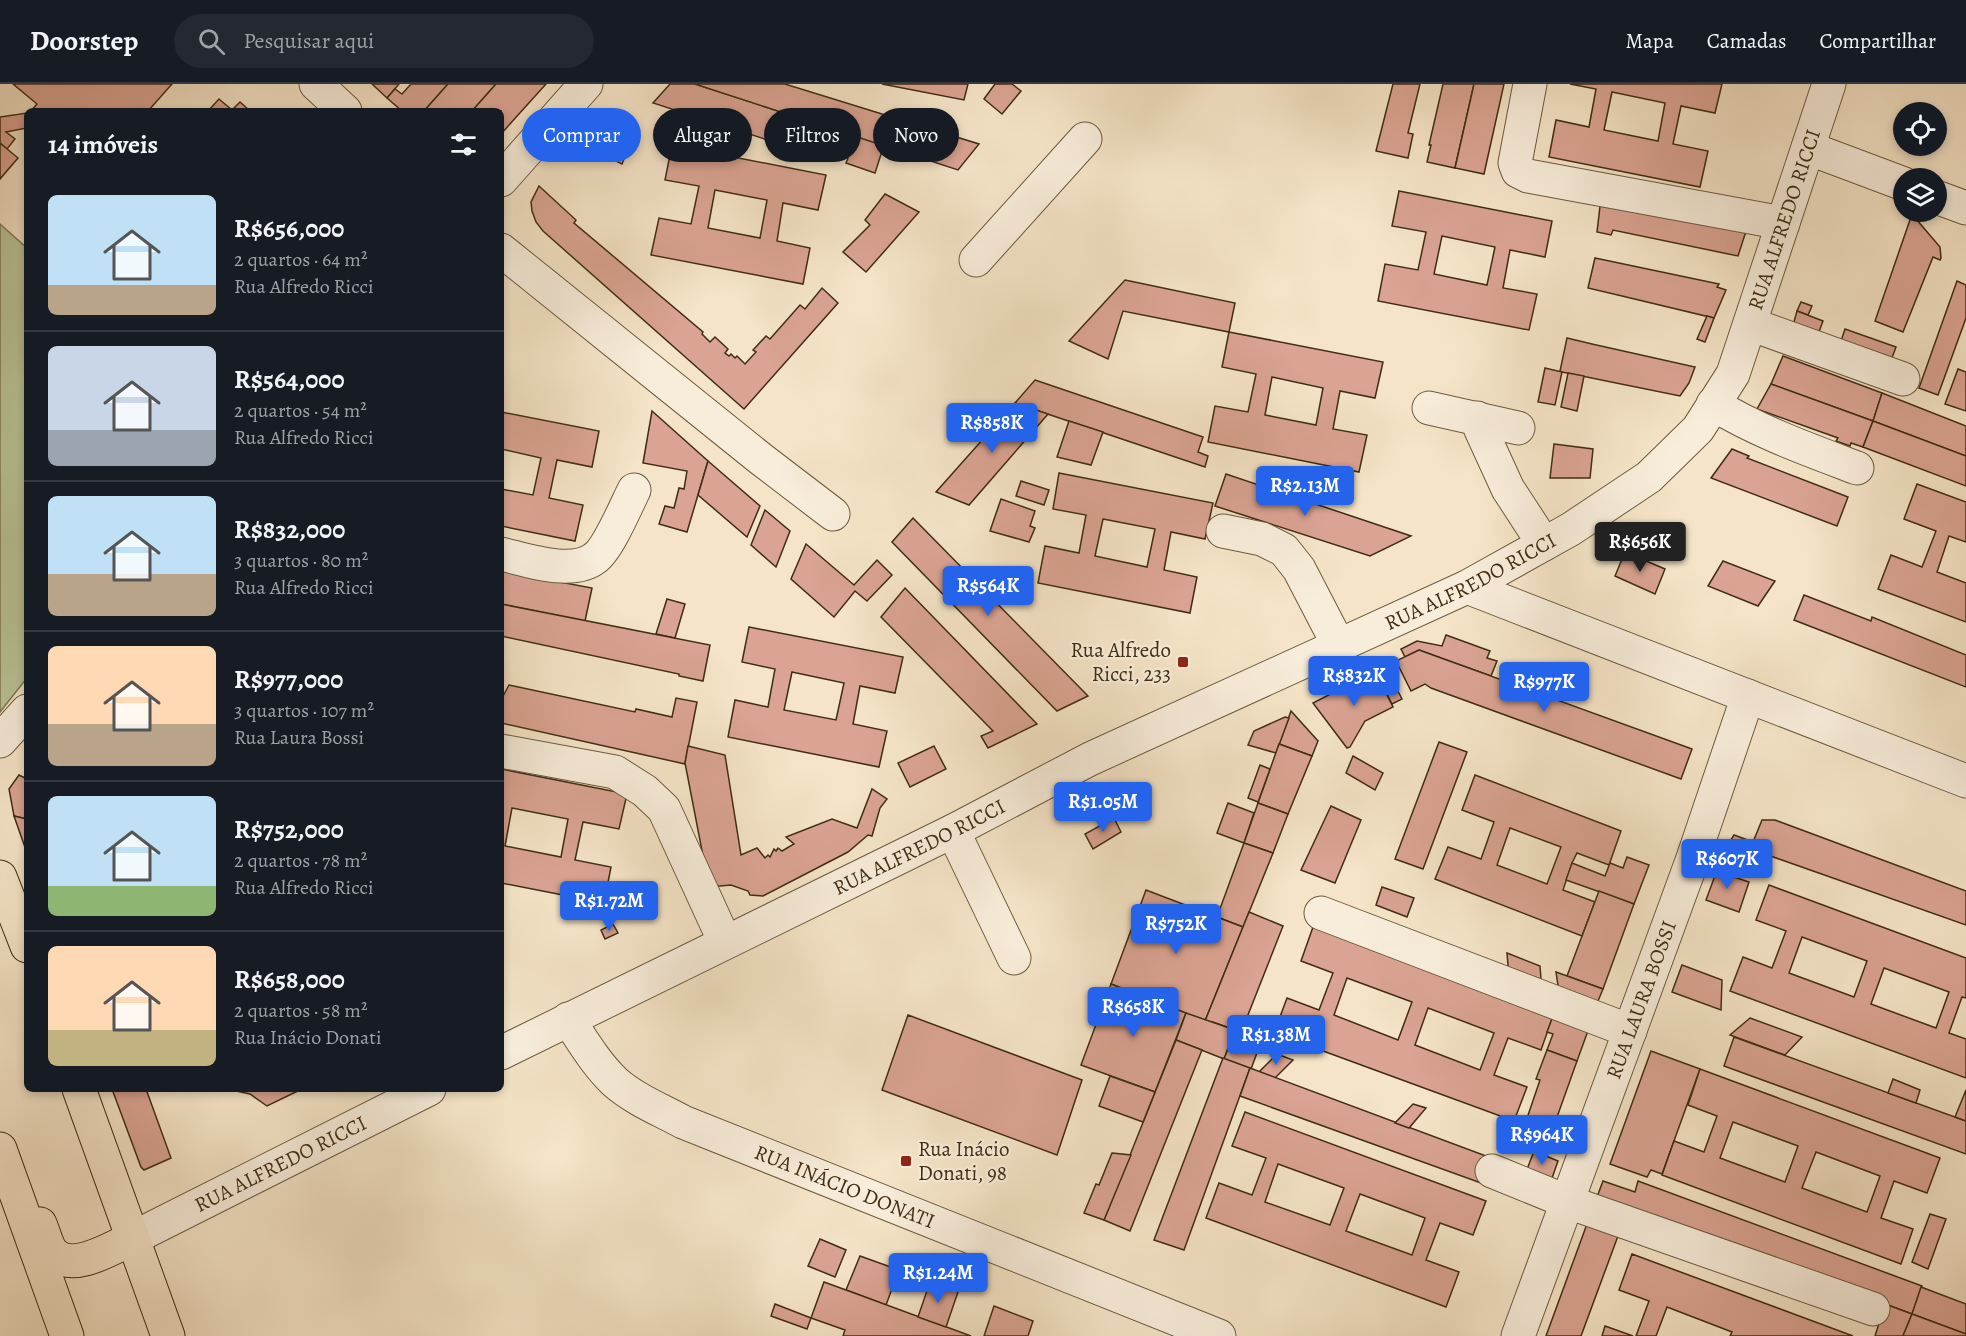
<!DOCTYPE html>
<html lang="pt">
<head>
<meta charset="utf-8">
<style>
  body { margin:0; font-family:Alegreya,serif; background:#242831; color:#f1f3f6; height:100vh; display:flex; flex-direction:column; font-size:22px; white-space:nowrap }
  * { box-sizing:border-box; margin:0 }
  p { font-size:20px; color:#9ea1a6 }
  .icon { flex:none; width:33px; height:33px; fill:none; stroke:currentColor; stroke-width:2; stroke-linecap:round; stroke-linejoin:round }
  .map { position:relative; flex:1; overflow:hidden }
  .sheet { position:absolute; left:24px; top:24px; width:480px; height:984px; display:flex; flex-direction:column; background:#171b24; border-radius:9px; box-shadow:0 3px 9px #0003 }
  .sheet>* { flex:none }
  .guide { position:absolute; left:522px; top:24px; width:570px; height:54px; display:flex; gap:12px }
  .controls { position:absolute; left:1893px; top:18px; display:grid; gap:12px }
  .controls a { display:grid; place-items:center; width:54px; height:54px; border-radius:50%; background:#171b24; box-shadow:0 3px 9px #0003; font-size:30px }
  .price { position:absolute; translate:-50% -51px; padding:0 14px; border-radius:6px; background:#2563eb; color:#fff; font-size:20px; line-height:39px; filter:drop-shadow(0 2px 3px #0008) }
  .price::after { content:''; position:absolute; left:50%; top:36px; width:18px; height:14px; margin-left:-9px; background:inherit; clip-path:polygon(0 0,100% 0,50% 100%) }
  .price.active { background:#222; color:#fff }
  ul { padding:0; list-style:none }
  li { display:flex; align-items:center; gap:18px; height:150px; padding:0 24px }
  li+li { border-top:2px solid #363941 }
  li span { display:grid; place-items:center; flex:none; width:168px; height:120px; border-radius:9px; color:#555 }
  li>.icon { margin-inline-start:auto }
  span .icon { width:72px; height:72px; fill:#fffc; stroke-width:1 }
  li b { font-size:26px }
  h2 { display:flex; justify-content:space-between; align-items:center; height:72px; padding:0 24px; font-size:26px }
  .tag { padding:0 21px; border-radius:27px; background:#171b24; box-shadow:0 3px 9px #0003; font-size:21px; line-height:54px }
  .tag.active { background:#2563eb; color:#fff }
  header { display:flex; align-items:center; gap:36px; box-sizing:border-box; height:84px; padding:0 30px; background:#171b24; border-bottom:2px solid #363941 }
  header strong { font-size:28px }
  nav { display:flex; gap:33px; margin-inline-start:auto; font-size:21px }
  .search { width:420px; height:54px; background:#242831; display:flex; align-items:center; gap:15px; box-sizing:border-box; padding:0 21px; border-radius:33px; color:#9ea1a6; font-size:22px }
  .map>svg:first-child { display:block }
</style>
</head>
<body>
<header>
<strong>Doorstep</strong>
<div class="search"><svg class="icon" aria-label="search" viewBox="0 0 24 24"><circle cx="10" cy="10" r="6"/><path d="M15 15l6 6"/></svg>Pesquisar aqui</div>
<nav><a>Mapa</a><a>Camadas</a><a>Compartilhar</a></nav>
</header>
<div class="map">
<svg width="1966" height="1252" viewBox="0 0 1966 1252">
  <rect width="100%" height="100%" fill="#f5e4c7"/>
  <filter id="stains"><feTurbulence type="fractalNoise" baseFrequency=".00333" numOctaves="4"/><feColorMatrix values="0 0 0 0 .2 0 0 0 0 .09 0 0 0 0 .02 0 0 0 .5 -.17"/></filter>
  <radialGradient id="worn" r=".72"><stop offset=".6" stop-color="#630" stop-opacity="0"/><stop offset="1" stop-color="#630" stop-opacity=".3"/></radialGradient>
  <polygon fill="#bac497" stroke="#7d7854" stroke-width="1.5" points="0,140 27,164 27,594 0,628"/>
  <g fill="#daa392" stroke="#402d12" stroke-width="1.5" fill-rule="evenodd">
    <polygon points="13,0 172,0 148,27 31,27 37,20"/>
    <polygon points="372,0 399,0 387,14"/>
    <polygon points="411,0 448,0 424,27 402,27 387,14 395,5 402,10"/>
    <polygon points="448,0 496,0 472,27 424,27"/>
    <polygon points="496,0 546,0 501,50 501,27 472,27"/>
    <polygon points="670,0 695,0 884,61 875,89 846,79 848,74 813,62 811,70 653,19"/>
    <polygon points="695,0 785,0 979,60 958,86"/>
    <polygon points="882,0 968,0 964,16"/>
    <polygon points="995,0 1012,0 1021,7 1002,30 984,15"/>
    <polygon points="1393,0 1420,0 1408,49 1413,50 1408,74 1376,67"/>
    <polygon points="1443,0 1474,0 1455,84 1427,78 1431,61 1429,61"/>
    <polygon points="1474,0 1504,0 1484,90 1455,84"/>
    <path d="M1570,0H1722L1715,29L1681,22L1673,60L1708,67L1700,103L1549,73L1556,36L1589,43L1596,5ZM1612,8L1665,19L1658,57L1604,46Z"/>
    <polygon points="219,15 232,26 240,18 250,27 208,27"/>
    <polygon points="27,29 27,44 6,48 15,55 7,65 0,59 0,33"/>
    <polygon points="0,59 18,74 0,95"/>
    <path d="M672,61L826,91L818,126L783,119L777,157L810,164L803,200L651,171L659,134L691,140L699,102L665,96ZM715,106L767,116L760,154L708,144Z"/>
    <polygon points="615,63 626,70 622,80 606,72"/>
    <polygon points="539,102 576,136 574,139 703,248 702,250 710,258 715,253 728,265 725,269 729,272 731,270 735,274 737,272 745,280 756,268 753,266 766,252 770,255 800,221 805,225 822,204 838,219 744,325 543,147 536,138 532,127 531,118"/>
    <path d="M1399,107L1552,137L1545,173L1510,166L1503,204L1537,210L1529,246L1378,217L1385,180L1418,186L1426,148L1392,142ZM1442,152L1495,163L1487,201L1434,190Z"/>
    <polygon points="885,110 919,128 866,188 843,168 870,141 865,136"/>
    <polygon points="1601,114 1747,144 1738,172 1613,146 1611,151 1597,148"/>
    <polygon points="1911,133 1916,135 1940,163 1941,174 1940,176 1933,173 1903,248 1875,237"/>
    <polygon points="1595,174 1719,200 1717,203 1726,206 1714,234 1622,212 1588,204"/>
    <polygon points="1125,196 1235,219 1229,248 1123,227 1108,275 1069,257"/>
    <polygon points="1957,197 1966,201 1966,234 1938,311 1919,304"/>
    <polygon points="1801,218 1812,222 1808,231 1797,227"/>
    <polygon points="1797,227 1823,237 1817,253 1792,245"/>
    <polygon points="1707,232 1714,234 1705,258 1697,255"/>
    <polygon points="1845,245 1896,263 1890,279 1840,260"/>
    <path d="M1229,248L1383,278L1375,314L1340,307L1333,345L1367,351L1359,388L1208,358L1215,322L1248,328L1256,290L1222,283ZM1272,293L1323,304L1316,341L1265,331Z"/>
    <polygon points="1567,254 1592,260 1695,283 1689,299 1680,312 1562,288 1560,287"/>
    <polygon points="1783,272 1882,309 1873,337 1771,300"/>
    <polygon points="1545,284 1562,288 1555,321 1538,318"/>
    <polygon points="1958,285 1966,288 1966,327 1945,320"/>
    <polygon points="1568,289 1584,292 1577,327 1561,323"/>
    <polygon points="1035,296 1203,353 1198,368 1208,372 1205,383 1015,319"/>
    <polygon points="1771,300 1873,337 1863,363 1851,359 1850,362 1836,357 1838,354 1757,325"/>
    <polygon points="1882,309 1966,342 1966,372 1873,337"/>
    <polygon points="1015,319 1048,330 969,421 936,408"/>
    <polygon points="652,327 708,377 687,448 659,440 665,422 674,424 679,404 684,405 687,387 643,379"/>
    <polygon points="501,328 599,347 592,383 557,376 549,414 583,421 575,457 501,442 501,405 533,411 541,374 501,365"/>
    <polygon points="1069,337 1103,348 1091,381 1057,373"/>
    <polygon points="1873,337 1966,372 1966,402 1863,363"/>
    <polygon points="1554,360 1593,365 1590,394 1550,394"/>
    <polygon points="1732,365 1749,372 1747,374 1848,413 1837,442 1711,394"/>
    <polygon points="708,377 760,422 747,453 698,411"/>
    <path d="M1059,389L1213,419L1205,455L1171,448L1164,486L1197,493L1190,529L1038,499L1045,462L1079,469L1086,431L1053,425ZM1103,435L1155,445L1147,483L1095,472Z"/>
    <polygon points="1226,390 1411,452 1370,472 1215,422"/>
    <polygon points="1021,397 1049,406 1044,421 1016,412"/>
    <polygon points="1917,400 1966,418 1966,458 1949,452 1937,488 1966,499 1966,538 1878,505 1891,471 1922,483 1936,447 1904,435"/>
    <polygon points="1001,415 1035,427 1030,442 1035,444 1029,458 990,447"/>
    <polygon points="765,426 790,447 776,483 751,461"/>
    <polygon points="913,434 1088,612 1057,627 892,458"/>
    <polygon points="806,460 854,501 877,476 892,491 867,517 855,507 834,533 791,495"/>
    <polygon points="1625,468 1665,485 1655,510 1615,492"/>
    <polygon points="1723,477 1775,497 1758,522 1708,502"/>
    <polygon points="501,487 592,504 585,537 501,520"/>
    <polygon points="905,504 1037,640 988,664 981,652 993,647 881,533"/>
    <polygon points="1804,511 1871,537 1872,533 1966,571 1966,603 1794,536"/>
    <polygon points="667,515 685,520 675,554 656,550"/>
    <polygon points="501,520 710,561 703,597 679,592 679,590 501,552"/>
    <path d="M749,543L903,573L895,609L860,602L853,640L887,647L879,683L728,653L735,616L768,623L775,585L742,578ZM792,588L844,599L836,636L784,626Z"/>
    <polygon points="1446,551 1490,567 1487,574 1497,577 1491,592 1419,566 1405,573 1401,565 1417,557 1442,562"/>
    <polygon points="1419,566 1692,665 1681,695 1431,604 1425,600 1411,607 1396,577"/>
    <polygon points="1385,582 1402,615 1392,620 1375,587"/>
    <polygon points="1375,587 1393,623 1365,637 1350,663 1347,664 1313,619"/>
    <polygon points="509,601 635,628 636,625 672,633 676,614 697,618 685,680 501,639 501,616"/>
    <polygon points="1291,627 1318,657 1312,672 1279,660"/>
    <polygon points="1285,633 1289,634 1276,669 1248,661 1254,647"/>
    <polygon points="1439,658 1467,668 1423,785 1395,775"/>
    <polygon points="1279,660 1312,672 1288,730 1258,719"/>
    <polygon points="688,662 725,671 741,771 757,764 765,774 768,771 770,773 774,765 776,767 778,764 782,767 794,760 786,753 832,735 857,744 872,705 887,715 880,724 872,752 868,751 848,768 763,812 750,811 748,807 731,801 709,803 685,679"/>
    <polygon points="934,662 946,685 910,703 898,679"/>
    <polygon points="1353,672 1383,689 1375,706 1346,689"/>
    <polygon points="1260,681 1270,685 1258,718 1248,714"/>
    <path d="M501,685L627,710L619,745L583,738L575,776L611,783L604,819L501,799ZM512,724L568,735L561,773L505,762Z"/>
    <polygon points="19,691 27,695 27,735 14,732 9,705"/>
    <path d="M1475,691L1621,747L1609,781L1577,769L1572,779L1563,806L1595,818L1582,852L1435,795L1448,763L1481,775L1494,738L1462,726ZM1510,744L1561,763L1547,800L1497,781Z"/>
    <polygon points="1228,719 1254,729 1244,759 1217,749"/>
    <polygon points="1258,719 1288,730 1273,769 1244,759"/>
    <polygon points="1331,722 1361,736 1335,799 1301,786"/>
    <polygon points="14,732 27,735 27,769"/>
    <polygon points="1114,734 1121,748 1093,765 1085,750"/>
    <polygon points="1762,736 1775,736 1966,807 1966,841 1762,769 1755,790 1720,778 1725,765 1734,751 1753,758"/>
    <polygon points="1244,759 1273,769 1243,843 1217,833"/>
    <polygon points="1627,773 1649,781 1634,820 1566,796 1572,779 1605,792 1610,779 1623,784"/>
    <polygon points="1720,778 1726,780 1722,789 1749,798 1739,828 1706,816"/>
    <path d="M1769,801L1966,874V914L1962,913L1949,949L1966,955V994L1730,907L1743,873L1772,884L1786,847L1756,836ZM1802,853L1867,877L1854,913L1789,889ZM1884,884L1949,908L1936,944L1871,920Z"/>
    <polygon points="1382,803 1414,814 1407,833 1376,821"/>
    <polygon points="1146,806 1243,843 1205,937 1111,900"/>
    <polygon points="1599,807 1634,820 1603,905 1567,892"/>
    <polygon points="1249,828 1283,842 1244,941 1238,940 1235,946 1213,938 1213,939 1205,937"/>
    <polygon points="613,840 618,849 605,855 601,846"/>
    <path d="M1313,843L1553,932L1541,966L1508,954L1494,991L1527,1003L1514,1037L1274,949L1287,914L1319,926L1333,889L1301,877ZM1347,894L1412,918L1398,956L1334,931ZM1428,924L1494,949L1480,986L1415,961Z"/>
    <polygon points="1507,869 1540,882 1542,908 1509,894"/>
    <polygon points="1682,881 1722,896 1721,926 1672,908"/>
    <polygon points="1556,888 1603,905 1596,922 1560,915"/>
    <polygon points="1111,900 1186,929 1155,1008 1081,981"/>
    <polygon points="1186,929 1235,946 1224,975 1176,956"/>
    <polygon points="908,931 1082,996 1057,1071 882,1006"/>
    <polygon points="1553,932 1589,944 1577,977 1547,966 1553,950 1547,948"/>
    <polygon points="1750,934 1802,953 1785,971 1730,951"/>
    <polygon points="1238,940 1264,950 1251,985 1224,975"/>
    <polygon points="1734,953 1966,1037 1966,1070 1724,982"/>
    <polygon points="1176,956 1202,966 1130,1147 1104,1136"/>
    <polygon points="1547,966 1577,977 1551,1050 1525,1040 1540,996 1536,995"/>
    <polygon points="1651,967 1700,985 1662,1090 1651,1086 1647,1093 1610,1080"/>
    <polygon points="1277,970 1293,976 1275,994 1259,988"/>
    <polygon points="1223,974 1250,984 1184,1166 1154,1156"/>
    <polygon points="1250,984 1486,1072 1481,1099 1240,1012"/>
    <path d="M1700,985L1940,1074L1927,1109L1894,1097L1881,1134L1913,1145L1901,1180L1662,1091L1674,1057L1704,1068L1717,1032L1688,1021ZM1733,1038L1798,1062L1785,1098L1720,1074ZM1816,1068L1880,1092L1867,1128L1802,1104Z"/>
    <polygon points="1110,992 1155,1008 1143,1038 1099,1022"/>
    <polygon points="1893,995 1920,1006 1916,1019 1888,1009"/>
    <polygon points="112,1005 146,1005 171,1074 144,1086 141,1083"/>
    <polygon points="227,1005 302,1005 267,1022 250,1010"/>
    <polygon points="1966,1006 1966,1037 1955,1033"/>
    <polygon points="1413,1020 1426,1024 1409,1044 1395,1039"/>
    <path d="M1245,1028L1486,1117L1473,1151L1440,1139L1426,1176L1459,1188L1446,1223L1206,1134L1219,1099L1252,1111L1266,1074L1232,1062ZM1278,1080L1344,1104L1330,1141L1265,1118ZM1360,1110L1425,1134L1412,1171L1346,1147Z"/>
    <polygon points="1534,1067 1558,1077 1551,1097 1526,1088"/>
    <polygon points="1112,1069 1131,1071 1104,1136 1084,1129 1096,1100 1099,1101"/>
    <polygon points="1603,1097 1635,1108 1638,1097 1922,1202 1912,1230 1597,1113"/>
    <polygon points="1930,1130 1946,1135 1928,1185 1912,1178"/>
    <polygon points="1587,1140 1618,1152 1581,1252 1546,1252"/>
    <polygon points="820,1155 846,1166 835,1193 808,1182"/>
    <polygon points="1632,1170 1853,1252 1730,1252 1732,1248 1667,1223 1656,1252 1636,1252 1649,1217 1619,1206"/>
    <polygon points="860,1172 899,1186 886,1221 846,1206"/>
    <polygon points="824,1198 846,1206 971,1252 843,1252 845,1246 811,1234"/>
    <polygon points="930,1198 958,1208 946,1243 918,1233"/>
    <polygon points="1921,1203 1966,1220 1966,1250 1912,1230"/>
    <polygon points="775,1220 811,1234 807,1245 771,1232"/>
    <polygon points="1885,1220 1912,1230 1903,1252 1875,1252"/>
    <polygon points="994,1222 1033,1237 1028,1252 984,1252"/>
    <polygon points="1912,1230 1966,1250 1966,1252 1903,1252"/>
    <polygon points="1605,1242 1633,1252 1602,1252"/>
  </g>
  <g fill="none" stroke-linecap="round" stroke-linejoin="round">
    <g stroke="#6d5b3f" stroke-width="35">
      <g id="minor">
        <polyline points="316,0 345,27"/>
        <polyline points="1530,0 1515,79 1518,87 1528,92 1783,139"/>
        <polyline points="1808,64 1904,100"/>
        <polyline points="501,96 586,0"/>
        <polyline points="1936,113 1966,124"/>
        <polyline points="501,166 761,375 833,430"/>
        <polyline points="976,176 1085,55"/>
        <polyline points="1750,240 1903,295"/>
        <path d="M1713,320C1759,348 1807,365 1857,384"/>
        <polyline points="1429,324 1518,344"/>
        <polyline points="1477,334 1481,346 1508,405 1544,460"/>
        <polyline points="1223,447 1262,455 1284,466 1299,485 1339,562"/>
        <path d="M501,470C527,476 572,492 595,474C608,465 626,422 634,406"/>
        <polyline points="1467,503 1966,697"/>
        <polyline points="0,657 27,627"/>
        <polyline points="501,667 615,688 645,707 664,725 725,858"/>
        <polyline points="953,747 1014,874"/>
        <polyline points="1321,829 1630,947"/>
        <path id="s1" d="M568,935C582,956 596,980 615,998C634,1015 661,1026 683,1038L1219,1252"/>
        <path id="s2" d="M501,969L953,747L1090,675L1467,503L1571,445L1649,393L1698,345L1733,290L1829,0"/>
        <polyline points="1492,1087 1568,1118 1873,1225"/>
        <path id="s3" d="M133,1154L429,1005"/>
        <path id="s4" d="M1518,1252L1692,777L1748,612"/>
      </g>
    </g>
    <g stroke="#402d12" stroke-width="35">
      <g id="major">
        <polyline points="0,793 27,862"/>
        <polyline points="79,1005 168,1252"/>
        <polyline points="0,1065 67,1252"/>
        <path d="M40,1140C44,1149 47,1164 54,1170C73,1189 114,1163 133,1154"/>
      </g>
    </g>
    <use href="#minor" stroke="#f8eddb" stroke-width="33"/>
    <use href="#major" stroke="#f5e4c7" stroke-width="33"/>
  </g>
  <g fill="#8f2418" stroke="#f8eddb" stroke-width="2">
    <rect x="1177" y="572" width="12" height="12" rx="3"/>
    <rect x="900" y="1071" width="12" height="12" rx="3"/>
  </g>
  <g text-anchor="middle" stroke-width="4.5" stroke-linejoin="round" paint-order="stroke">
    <g font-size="21" fill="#402d12" stroke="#f8eddb">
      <text dy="7" stroke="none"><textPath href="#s2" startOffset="1582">RUA ALFREDO RICCI</textPath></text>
      <text dy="7" stroke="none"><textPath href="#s2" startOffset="1078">RUA ALFREDO RICCI</textPath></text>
      <text dy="7" stroke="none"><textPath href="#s2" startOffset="466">RUA ALFREDO RICCI</textPath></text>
      <text dy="7" stroke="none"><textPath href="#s4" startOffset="358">RUA LAURA BOSSI</textPath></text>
      <text dy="7" stroke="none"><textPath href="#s3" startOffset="165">RUA ALFREDO RICCI</textPath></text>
      <text dy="7" stroke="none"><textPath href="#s1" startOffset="332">RUA INÁCIO DONATI</textPath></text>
    </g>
    <g font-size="21" fill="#402d12" stroke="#f8eddb" text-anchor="end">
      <text x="1171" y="573">Rua Alfredo<tspan x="1171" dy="24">Ricci, 233</tspan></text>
      <text x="918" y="1072" text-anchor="start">Rua Inácio<tspan x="918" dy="24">Donati, 98</tspan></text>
    </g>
  </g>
  <rect width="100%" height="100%" filter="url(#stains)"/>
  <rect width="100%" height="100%" fill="url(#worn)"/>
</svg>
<div class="controls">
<a><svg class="icon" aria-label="locate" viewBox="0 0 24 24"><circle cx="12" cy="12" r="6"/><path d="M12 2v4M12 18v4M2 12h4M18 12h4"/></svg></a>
<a><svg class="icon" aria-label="layers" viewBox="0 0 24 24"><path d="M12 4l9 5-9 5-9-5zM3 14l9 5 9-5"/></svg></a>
</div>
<b class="price" style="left:992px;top:370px">R$858K</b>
<b class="price" style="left:1305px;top:433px">R$2.13M</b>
<b class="price active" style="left:1640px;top:489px">R$656K</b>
<b class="price" style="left:988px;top:533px">R$564K</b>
<b class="price" style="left:1354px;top:623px">R$832K</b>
<b class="price" style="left:1544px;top:629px">R$977K</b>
<b class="price" style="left:1103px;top:749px">R$1.05M</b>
<b class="price" style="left:1727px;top:806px">R$607K</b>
<b class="price" style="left:609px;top:848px">R$1.72M</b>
<b class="price" style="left:1176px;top:871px">R$752K</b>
<b class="price" style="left:1133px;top:954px">R$658K</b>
<b class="price" style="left:1276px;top:982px">R$1.38M</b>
<b class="price" style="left:1542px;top:1082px">R$964K</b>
<b class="price" style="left:938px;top:1220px">R$1.24M</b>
<div class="guide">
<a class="tag active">Comprar</a>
<a class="tag">Alugar</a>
<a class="tag">Filtros</a>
<a class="tag">Novo</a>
</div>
<section class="sheet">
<h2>14 imóveis<svg class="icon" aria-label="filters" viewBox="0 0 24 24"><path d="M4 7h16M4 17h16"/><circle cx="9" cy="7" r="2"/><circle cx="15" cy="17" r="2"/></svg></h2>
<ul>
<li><span style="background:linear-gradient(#bfe0f5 75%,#b9a48a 0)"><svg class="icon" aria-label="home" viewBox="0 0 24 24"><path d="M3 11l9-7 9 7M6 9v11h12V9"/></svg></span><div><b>R$656,000</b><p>2 quartos · 64 m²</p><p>Rua Alfredo Ricci</p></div></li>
<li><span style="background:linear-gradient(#c9d6e8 70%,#9aa5b1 0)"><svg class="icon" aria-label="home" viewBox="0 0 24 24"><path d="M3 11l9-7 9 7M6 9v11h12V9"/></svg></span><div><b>R$564,000</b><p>2 quartos · 54 m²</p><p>Rua Alfredo Ricci</p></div></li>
<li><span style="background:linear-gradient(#bfe0f5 65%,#b9a48a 0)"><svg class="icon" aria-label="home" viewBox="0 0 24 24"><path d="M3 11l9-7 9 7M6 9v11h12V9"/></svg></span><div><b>R$832,000</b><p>3 quartos · 80 m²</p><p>Rua Alfredo Ricci</p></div></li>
<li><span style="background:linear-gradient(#ffd9b3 65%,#b9a48a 0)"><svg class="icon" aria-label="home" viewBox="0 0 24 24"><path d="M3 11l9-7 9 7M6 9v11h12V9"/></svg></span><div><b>R$977,000</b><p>3 quartos · 107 m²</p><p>Rua Laura Bossi</p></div></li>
<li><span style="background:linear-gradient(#bfe0f5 75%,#8fb573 0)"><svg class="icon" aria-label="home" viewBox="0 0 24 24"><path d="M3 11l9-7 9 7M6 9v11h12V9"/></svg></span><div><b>R$752,000</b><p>2 quartos · 78 m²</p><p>Rua Alfredo Ricci</p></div></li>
<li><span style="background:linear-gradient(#ffd9b3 70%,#c2b280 0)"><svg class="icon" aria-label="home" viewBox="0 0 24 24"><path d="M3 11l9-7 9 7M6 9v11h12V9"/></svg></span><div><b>R$658,000</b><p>2 quartos · 58 m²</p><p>Rua Inácio Donati</p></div></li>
</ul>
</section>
</div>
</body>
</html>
